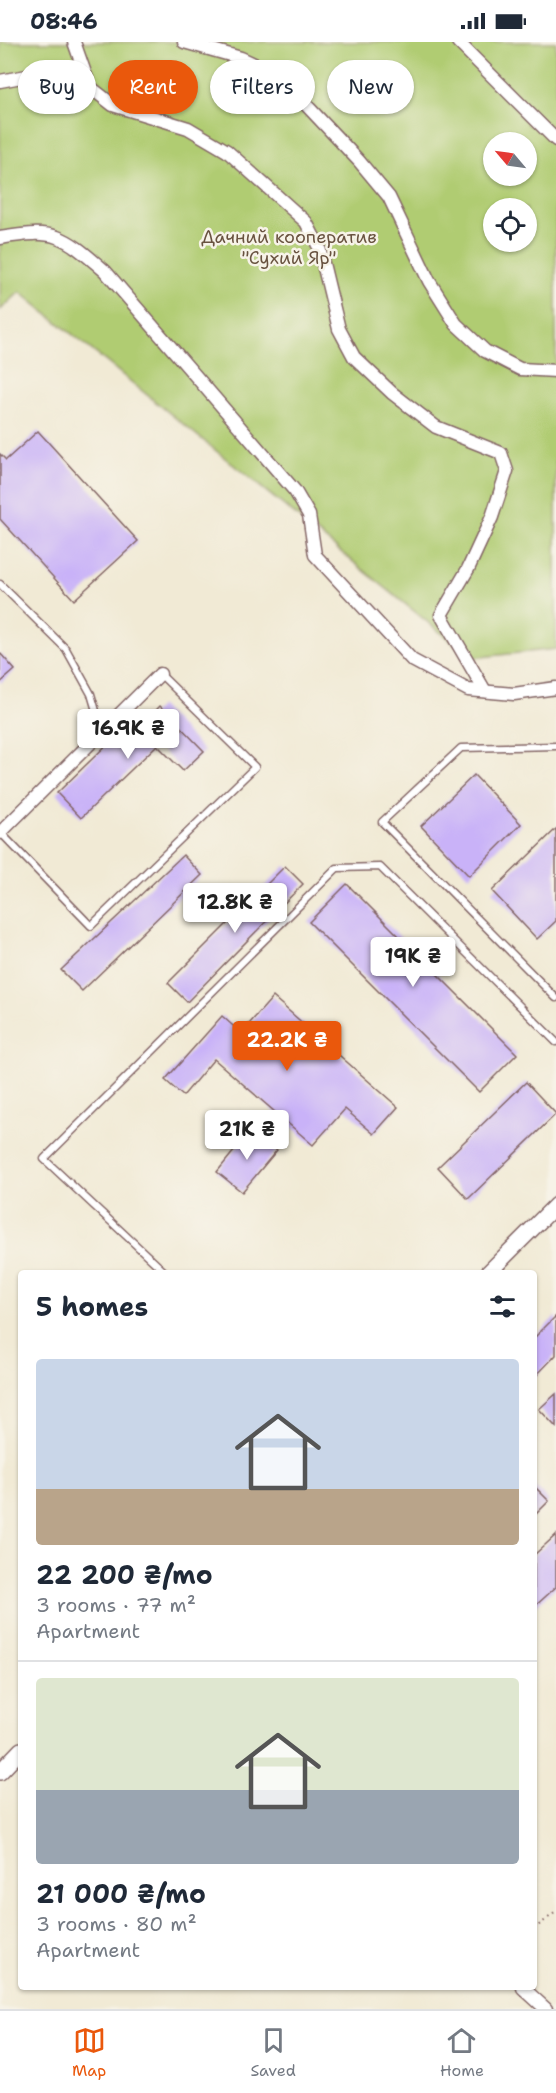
<!DOCTYPE html>
<html lang="en">
<head>
<meta charset="utf-8">
<style>
  body { margin:0; font-family:"Shantell Sans",sans-serif; background:#f2f2f3; color:#1f2937; height:100vh; display:flex; flex-direction:column; font-size:22px; white-space:nowrap }
  * { box-sizing:border-box; margin:0 }
  p { font-size:20px; color:#747a83 }
  .icon { flex:none; width:33px; height:33px; fill:none; stroke:currentColor; stroke-width:2; stroke-linecap:round; stroke-linejoin:round }
  .map { position:relative; flex:1; overflow:hidden }
  .details { position:absolute; left:18px; top:1228px; width:519px; height:720px; display:flex; flex-direction:column; background:#fff; border-radius:6px; box-shadow:0 2px 4px #0004 }
  .details>* { flex:none }
  .guide { position:absolute; left:18px; top:18px; width:520px; height:54px; display:flex; gap:12px }
  .needle { width:39px; rotate:299deg }
  .controls { position:absolute; left:483px; top:90px; display:grid; gap:12px }
  .controls a { display:grid; place-items:center; width:54px; height:54px; border-radius:50%; background:#fff; box-shadow:0 2px 4px #0004; font-size:30px }
  .price { position:absolute; translate:-50% -51px; padding:0 14px; border-radius:6px; background:#fff; color:#222; font-size:20px; line-height:39px; filter:drop-shadow(0 2px 3px #0008) }
  .price::after { content:''; position:absolute; left:50%; top:36px; width:18px; height:14px; margin-left:-9px; background:inherit; clip-path:polygon(0 0,100% 0,50% 100%) }
  .price.active { background:#ea580c; color:#fff }
  ul { padding:0; list-style:none }
  li { display:grid; align-content:center; gap:12px; height:318px; padding:0 18px }
  li+li { border-top:2px solid #e0e1e3 }
  li span { display:grid; place-items:center; height:186px; border-radius:6px; color:#555 }
  li>.icon { margin-inline-start:auto }
  span .icon { width:108px; height:108px; fill:#fffc; stroke-width:1 }
  li b { font-size:26px }
  h2 { display:flex; justify-content:space-between; align-items:center; height:72px; padding:0 18px; font-size:26px }
  .tag { padding:0 21px; border-radius:27px; background:#fff; box-shadow:0 2px 4px #0004; font-size:21px; line-height:54px }
  .tag.active { background:#ea580c; color:#fff }
  .status { display:flex; justify-content:space-between; align-items:center; height:42px; padding:0 30px; background:#fff; direction:ltr }
  .status svg { height:16px; fill:currentColor }
  .dock { display:flex; justify-content:space-around; align-items:center; height:84px; border-top:2px solid #e0e1e3; background:#fff; font-size:16px; color:#747a83 }
  .dock a { display:grid; justify-items:center; gap:3px }
  .dock .active { color:#ea580c }
  .map>svg:first-child { display:block }
</style>
</head>
<body>
<div class="status"><b>08:46</b><svg viewBox="0 0 49 12"><path d="M0 12V9h3v3zM5 12V6h3v6zM10 12V3h3v9zM15 12V0h3v12zM26 1h20v11H26zM47 4h2v5h-2z"/></svg></div>
<div class="map">
<svg width="556" height="1967" viewBox="0 0 556 1967">
  <rect width="100%" height="100%" fill="#f7f3e8"/>
  <filter id="ink" filterUnits="userSpaceOnUse"><feTurbulence type="fractalNoise" baseFrequency=".0167" numOctaves="2"/><feDisplacementMap in="SourceGraphic" scale="12" xChannelSelector="R" yChannelSelector="G"/><feConvolveMatrix kernelMatrix="1 2 1 2 8 2 1 2 1" color-interpolation-filters="sRGB"/></filter>
  <filter id="wash" filterUnits="userSpaceOnUse"><feTurbulence type="fractalNoise" baseFrequency=".008" numOctaves="4" result="noise"/><feDisplacementMap in="SourceGraphic" scale="24" xChannelSelector="R" yChannelSelector="G"/><feGaussianBlur stdDeviation="1.35" result="paint"/><feColorMatrix in="noise" values="0 0 0 0 0 0 0 0 0 0 0 0 0 0 0 0 0 1.4 0 .05"/><feComposite in="paint" operator="in"/></filter>
  <g filter="url(#wash)">
    <rect width="100%" height="100%" fill="#f1ead5"/>
    <path fill="#b0cc72" stroke="#7d764e" stroke-width="1.5" fill-rule="evenodd" d="M0,0H556V607L472,616L20,250L0,268ZM494,100H526V134H494ZM494,166H526V200H494Z"/>
    <g id="blocks">
      <g fill="#c9b2f8">
        <polygon points="38,389 138,499 74,558 0,477 0,412 6,418"/>
        <polygon points="0,611 15,628 0,641"/>
        <polygon points="160,664 204,709 183,729 157,703 81,776 57,751 121,689 128,697"/>
        <polygon points="474,733 521,782 469,834 421,784"/>
        <polygon points="556,787 556,879 537,897 492,849"/>
        <polygon points="183,813 202,833 82,949 61,928"/>
        <polygon points="285,824 303,842 187,960 168,941"/>
        <polygon points="347,842 517,1012 479,1050 309,880"/>
        <polygon points="273,955 398,1065 374,1092 345,1067 313,1103 214,1017 183,1054 165,1038 222,974 241,991"/>
        <polygon points="526,1040 556,1072 468,1157 438,1125"/>
        <polygon points="252,1087 277,1108 242,1150 217,1130"/>
        <polygon points="556,1274 556,1313 534,1336 534,1296"/>
        <polygon points="556,1352 556,1385 539,1367"/>
        <polygon points="534,1444 549,1459 534,1474"/>
        <polygon points="556,1493 556,1545 534,1565 534,1513"/>
      </g>
    </g>
  </g>
  <g filter="url(#ink)">
    <use href="#blocks" fill-opacity="0" stroke="#846666" stroke-width="1.5"/>
    <g fill="none" stroke-linecap="round" stroke-linejoin="round">
      <g stroke="#846666" stroke-width="9">
        <g id="service">
          <polyline points="0,542 66,607 91,652 102,689"/>
          <polyline points="556,704 461,706 382,780 556,956"/>
          <polyline points="1,791 91,884 255,725 160,632"/>
          <polyline points="167,1232 44,1117 337,826 380,825 556,1000"/>
        </g>
      </g>
      <g stroke="#846666" stroke-width="15">
        <g id="minor">
          <polyline points="74,0 90,45 113,63 188,86 227,109 306,180 319,205 339,287 354,315 392,351 436,385 501,411 507,429 492,475 468,527 441,573 485,649"/>
          <polyline points="184,0 241,16 278,33 359,119 389,155 429,239 456,282 485,309 520,327 556,329"/>
          <polyline points="458,0 556,98"/>
          <polyline points="0,39 81,24"/>
          <path d="M0,196C56,186 63,193 105,229L295,449L309,473L315,513L412,618L468,648L514,652L556,646"/>
          <polyline points="0,791 160,632"/>
          <polyline points="523,1946 546,1967"/>
        </g>
      </g>
      <g stroke="#846666" stroke-width="18">
        <g id="tertiary">
          <polyline points="487,1232 556,1163"/>
          <polyline points="0,1730 21,1708"/>
        </g>
      </g>
      <polyline stroke="#846666" stroke-width="2" stroke-dasharray="1.5 4.5" stroke-linecap="butt" points="534,1887 556,1870"/>
      <use href="#service" stroke="#fff" stroke-width="6"/>
      <use href="#minor" stroke="#fff" stroke-width="12"/>
      <use href="#tertiary" stroke="#fff" stroke-width="15"/>
    </g>
  </g>
  <g text-anchor="middle" stroke-width="5" stroke-linejoin="round" paint-order="stroke">
    <g font-size="18" fill="#695340" stroke="#f7f3e8">
      <text x="289" y="201">Дачний кооператив<tspan x="289" dy="21">"Сухий Яр"</tspan></text>
    </g>
  </g>
</svg>
<div class="controls">
<a><svg class="needle" viewBox="-14 -14 28 28"><path d="M0-13l5 13h-10z" fill="#e53935"/><path d="M0 13l5-13h-10z" fill="#747a83"/></svg></a>
<a><svg class="icon" aria-label="locate" viewBox="0 0 24 24"><circle cx="12" cy="12" r="6"/><path d="M12 2v4M12 18v4M2 12h4M18 12h4"/></svg></a>
</div>
<b class="price" style="left:128px;top:718px">16.9K ₴</b>
<b class="price" style="left:235px;top:892px">12.8K ₴</b>
<b class="price" style="left:413px;top:946px">19K ₴</b>
<b class="price active" style="left:287px;top:1030px">22.2K ₴</b>
<b class="price" style="left:247px;top:1119px">21K ₴</b>
<div class="guide">
<a class="tag">Buy</a>
<a class="tag active">Rent</a>
<a class="tag">Filters</a>
<a class="tag">New</a>
</div>
<section class="details">
<h2>5 homes<svg class="icon" aria-label="filters" viewBox="0 0 24 24"><path d="M4 7h16M4 17h16"/><circle cx="9" cy="7" r="2"/><circle cx="15" cy="17" r="2"/></svg></h2>
<ul>
<li><span style="background:linear-gradient(#c9d6e8 70%,#b9a48a 0)"><svg class="icon" aria-label="home" viewBox="0 0 24 24"><path d="M3 11l9-7 9 7M6 9v11h12V9"/></svg></span><div><b>22 200 ₴/mo</b><p>3 rooms · 77 m²</p><p>Apartment</p></div></li>
<li><span style="background:linear-gradient(#dfe7d0 60%,#9aa5b1 0)"><svg class="icon" aria-label="home" viewBox="0 0 24 24"><path d="M3 11l9-7 9 7M6 9v11h12V9"/></svg></span><div><b>21 000 ₴/mo</b><p>3 rooms · 80 m²</p><p>Apartment</p></div></li>
</ul>
</section>
</div>
<nav class="dock">
<a class="active"><svg class="icon" aria-label="map" viewBox="0 0 24 24"><path d="M3 6l6-2 6 2 6-2v14l-6 2-6-2-6 2zM9 4v14M15 6v14"/></svg>Map</a>
<a><svg class="icon" aria-label="saved" viewBox="0 0 24 24"><path d="M7 4h10v16l-5-4-5 4z"/></svg>Saved</a>
<a><svg class="icon" aria-label="home" viewBox="0 0 24 24"><path d="M3 11l9-7 9 7M6 9v11h12V9"/></svg>Home</a>
</nav>
</body>
</html>
